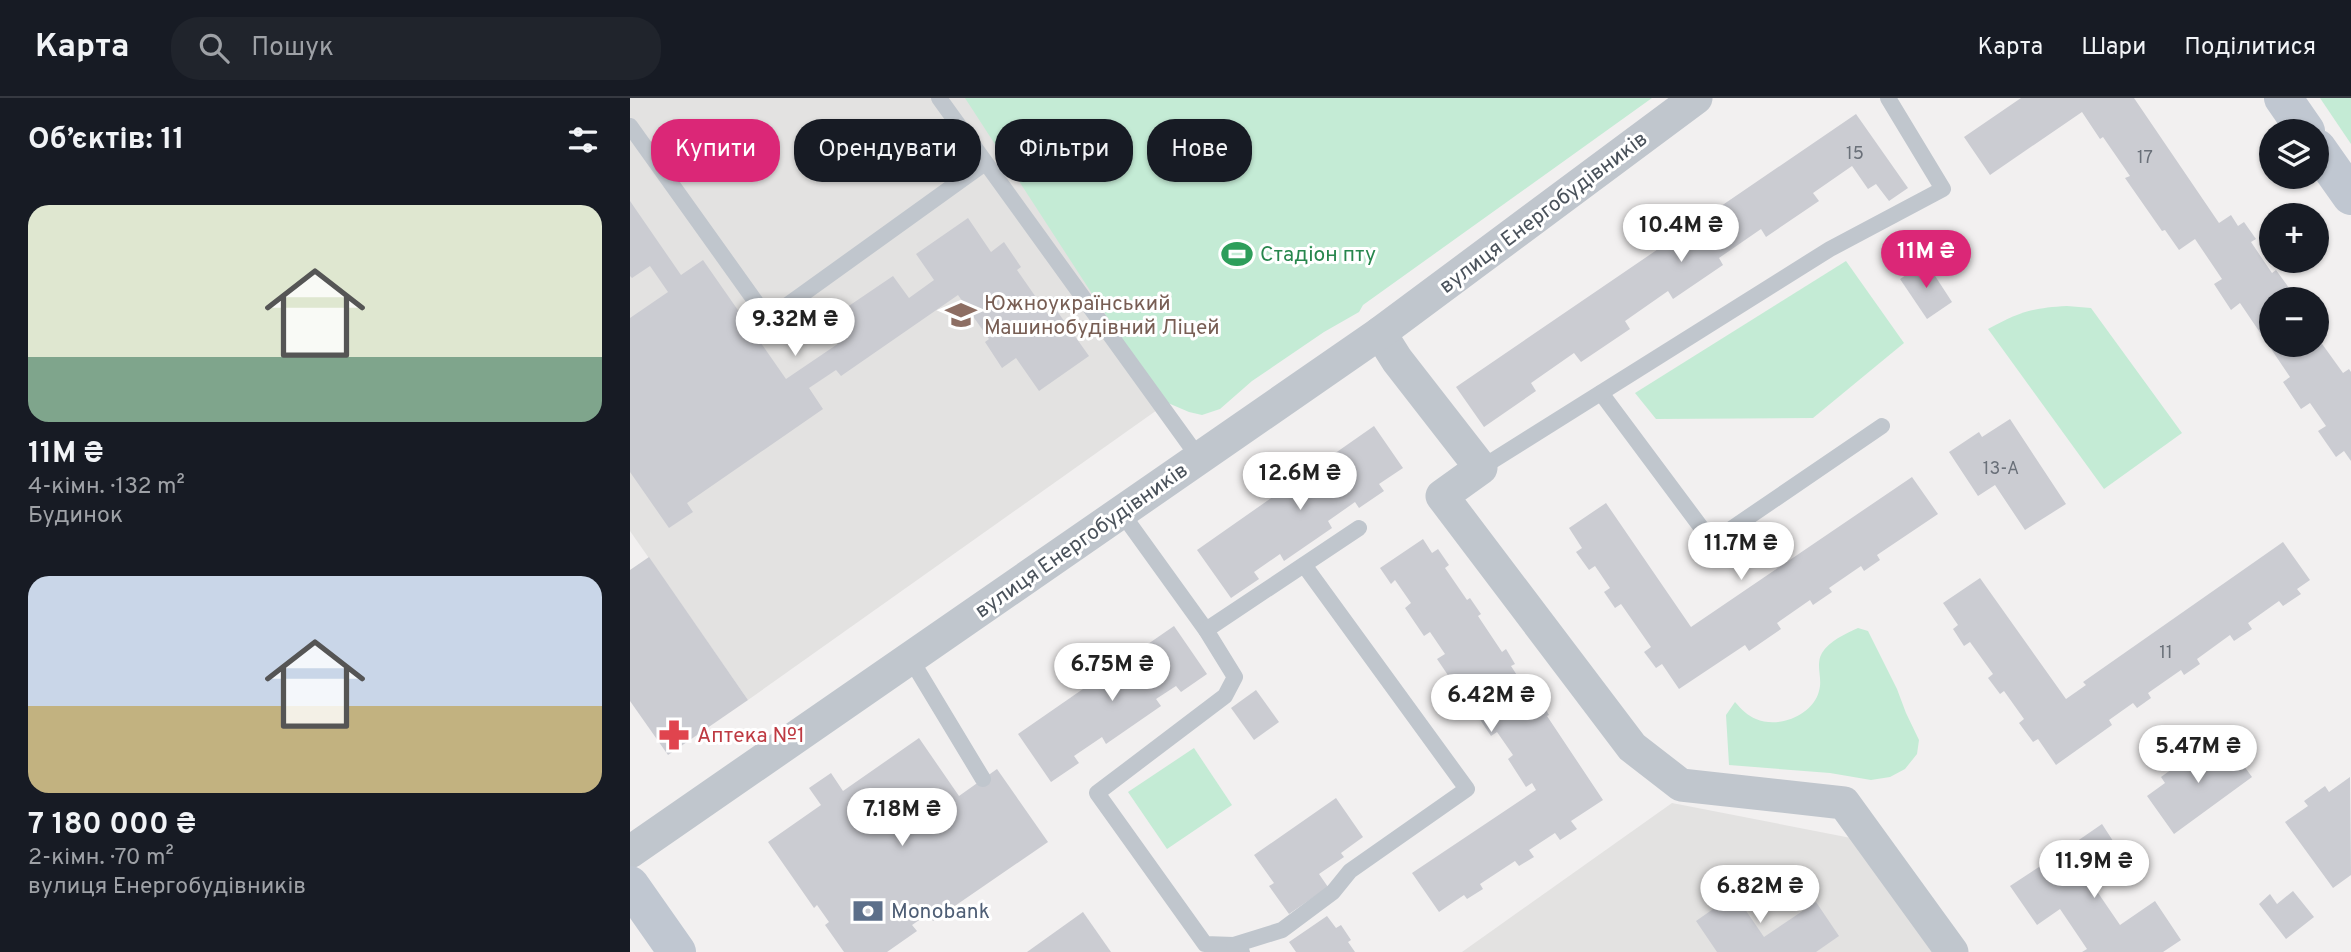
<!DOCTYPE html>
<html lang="uk">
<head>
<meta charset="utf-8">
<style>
  body { margin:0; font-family:Overpass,sans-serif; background:#20242c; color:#f1f3f6; height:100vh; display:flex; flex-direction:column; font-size:26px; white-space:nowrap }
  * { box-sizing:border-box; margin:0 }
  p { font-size:23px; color:#9ea1a6 }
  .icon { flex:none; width:38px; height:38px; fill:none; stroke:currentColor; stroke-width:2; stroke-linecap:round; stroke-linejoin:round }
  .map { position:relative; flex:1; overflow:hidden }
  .side { display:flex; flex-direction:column; background:#171b24; width:630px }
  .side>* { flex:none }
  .hud { position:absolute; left:21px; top:21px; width:665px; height:63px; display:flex; gap:14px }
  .tools { position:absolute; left:1629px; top:21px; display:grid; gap:14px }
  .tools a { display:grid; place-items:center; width:70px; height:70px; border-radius:50%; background:#171b24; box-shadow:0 2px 5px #0004; font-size:35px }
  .price { position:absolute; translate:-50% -60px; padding:0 16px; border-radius:24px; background:#fff; color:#222; font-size:23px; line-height:46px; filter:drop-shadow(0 2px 4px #0008) }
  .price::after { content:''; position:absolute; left:50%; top:42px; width:21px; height:16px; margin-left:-10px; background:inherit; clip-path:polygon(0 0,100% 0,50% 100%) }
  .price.current { background:#db2777; color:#fff }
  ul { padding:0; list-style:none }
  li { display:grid; align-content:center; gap:14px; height:371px; padding:0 28px }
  li span { display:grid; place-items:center; height:217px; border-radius:21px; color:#555 }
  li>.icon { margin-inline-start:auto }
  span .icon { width:126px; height:126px; fill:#fffc; stroke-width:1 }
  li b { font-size:30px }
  h2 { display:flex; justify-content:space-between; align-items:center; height:84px; padding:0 28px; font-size:30px }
  .chip { padding:0 24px; border-radius:28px; background:#171b24; box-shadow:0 2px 5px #0004; font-size:24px; line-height:63px }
  .chip.current { background:#db2777; color:#fff }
  header { display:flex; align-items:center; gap:42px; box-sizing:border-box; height:98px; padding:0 35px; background:#171b24; border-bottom:2px solid #363941 }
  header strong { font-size:33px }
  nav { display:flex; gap:38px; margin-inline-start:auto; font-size:24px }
  .search { width:490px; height:63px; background:#20242c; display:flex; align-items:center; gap:18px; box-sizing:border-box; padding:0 24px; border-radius:28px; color:#9ea1a6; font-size:26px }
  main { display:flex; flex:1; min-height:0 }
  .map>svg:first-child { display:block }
</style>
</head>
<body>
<header>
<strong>Карта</strong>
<div class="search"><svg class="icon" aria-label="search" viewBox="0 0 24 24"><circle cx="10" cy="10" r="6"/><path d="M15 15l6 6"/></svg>Пошук</div>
<nav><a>Карта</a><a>Шари</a><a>Поділитися</a></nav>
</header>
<main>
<section class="side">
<h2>Об’єктів: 11<svg class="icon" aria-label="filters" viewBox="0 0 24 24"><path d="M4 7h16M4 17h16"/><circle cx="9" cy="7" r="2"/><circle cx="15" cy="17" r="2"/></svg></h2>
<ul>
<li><span style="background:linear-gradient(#dfe7d0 70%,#7fa58c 0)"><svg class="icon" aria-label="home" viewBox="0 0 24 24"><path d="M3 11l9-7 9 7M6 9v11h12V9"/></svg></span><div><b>11M ₴</b><p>4-кімн. · 132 m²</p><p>Будинок</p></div></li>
<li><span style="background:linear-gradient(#c9d6e8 60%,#c2b280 0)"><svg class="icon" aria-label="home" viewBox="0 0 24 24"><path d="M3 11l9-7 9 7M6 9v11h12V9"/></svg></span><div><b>7 180 000 ₴</b><p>2-кімн. · 70 m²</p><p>вулиця Енергобудівників</p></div></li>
</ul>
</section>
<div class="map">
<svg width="1721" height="854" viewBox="0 0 1721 854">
  <rect width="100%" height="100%" fill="#f2f0f0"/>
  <g fill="#e3e2e1">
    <polygon points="0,0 967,0 118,602 0,433"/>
    <polygon points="1042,705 1221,740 1304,854 832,854"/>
  </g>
  <g fill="#c4ebd5">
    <polygon points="335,0 1022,0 733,207 729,214 694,234 622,283 590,311 572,317 559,314 531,302"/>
    <polygon points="1690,0 1721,0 1721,46"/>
    <polygon points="1216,163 1274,245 1183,320 1026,321 1005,295"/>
    <path d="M1437,208L1461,210L1552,335L1474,391L1358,231C1390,214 1401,210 1437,208Z"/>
    <path d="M1228,530L1238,533L1267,591L1276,615L1289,642L1287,656L1275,671L1260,679L1241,682L1200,675L1099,667L1096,617L1105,604C1111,611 1118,618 1126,621C1149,631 1183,617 1189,593C1193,580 1185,567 1192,555C1199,543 1215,536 1228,530Z"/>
    <polygon points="564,650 602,707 537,751 498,694"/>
  </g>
  <g fill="#cbccd2">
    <polygon points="1391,0 1504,0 1589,125 1601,117 1608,128 1614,124 1626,141 1621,144 1642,175 1646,172 1659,190 1654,192 1661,201 1642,201 1642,247 1687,247 1687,229 1695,240 1690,243 1713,275 1719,271 1721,274 1721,363 1714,353 1706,359 1688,333 1696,328 1680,305 1671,311 1653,284 1660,279 1610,205 1601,212 1584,186 1592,181 1565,141 1549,152 1535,132 1532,133 1495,80 1500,78 1473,39 1470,41 1452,14 1360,77 1334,39"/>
    <polygon points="1226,16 1278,90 1259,103 1246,86 1238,91 1222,68 1183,95 1189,103 1136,139 1131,131 1089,160 1093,167 1043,201 1038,193 995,223 1000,231 951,264 944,255 901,285 906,293 854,329 826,289"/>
    <polygon points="0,103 51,177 73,162 156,281 218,239 204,218 263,178 279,200 304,182 286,156 338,120 361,154 374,144 391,169 387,172 419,218 427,213 459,258 409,293 386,260 372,270 355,244 359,241 328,197 211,278 206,272 179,290 193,311 57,405 63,414 39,430 0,374 0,220 38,194 20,168 2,180 0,178"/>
    <polygon points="1296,164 1322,204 1297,221 1270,181"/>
    <polygon points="1380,321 1436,406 1395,432 1365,387 1348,398 1319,354 1349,334 1352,339"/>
    <polygon points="744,328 773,370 749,386 754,393 729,410 725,404 698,423 702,430 654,463 650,456 624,474 629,481 601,500 567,452"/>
    <polygon points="1282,379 1308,416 1247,457 1250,462 1234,473 1231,468 1199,490 1202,494 1183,507 1180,502 1147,525 1151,531 1119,553 1115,547 1049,591 1032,566 1026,570 1014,554 1021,549 991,506 985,510 974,494 980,490 965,468 959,472 946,454 952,450 939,430 976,405 1061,529"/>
    <polygon points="793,441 802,455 808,451 819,467 815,470 837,502 840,500 851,516 848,518 872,554 876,551 885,566 881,568 905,605 910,602 919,617 917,618 973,702 941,723 947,731 930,742 925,735 899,752 904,759 889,768 885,763 850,786 853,791 837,801 834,797 809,814 782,775 906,692 902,685 896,689 878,661 883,657 867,634 861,638 843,611 849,607 834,584 826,589 807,561 815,556 800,534 794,538 775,510 781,505 765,482 761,486 750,470"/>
    <polygon points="1653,444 1680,482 1667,491 1671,496 1653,508 1649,503 1618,525 1622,531 1604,543 1600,537 1567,561 1570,566 1554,577 1551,572 1518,595 1521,600 1507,610 1503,605 1479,622 1482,627 1426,667 1408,641 1403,644 1389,625 1394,621 1374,593 1370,596 1358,580 1363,576 1340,544 1334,548 1323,531 1328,527 1313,505 1350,480 1436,601 1456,587 1453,584"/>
    <polygon points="19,459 118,602 38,657 0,603 0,472"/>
    <polygon points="544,528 577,576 551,594 546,588 526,601 531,608 476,646 472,639 444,658 449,665 421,684 388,636"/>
    <polygon points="626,592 649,624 624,642 601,610"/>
    <polygon points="289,640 329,698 367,671 418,744 303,823 298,816 282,827 287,833 257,854 214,854 195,827 199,824 187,807 184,810 138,744 191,707 179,690 201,675 213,693"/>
    <polygon points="1595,642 1622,679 1544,736 1517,698 1535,685 1531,679 1571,650 1575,656"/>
    <polygon points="1720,679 1721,777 1703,790 1655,724 1678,708 1674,703 1695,688 1699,694"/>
    <polygon points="706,700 733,739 711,755 714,759 689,776 698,789 659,816 639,788 644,785 624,757"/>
    <polygon points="1472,726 1498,766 1464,789 1490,827 1525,803 1551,842 1533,854 1452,854 1457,851 1430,811 1407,827 1380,788 1412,767 1423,783 1441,771 1430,755"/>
    <polygon points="1102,773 1117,794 1108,801 1134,839 1186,804 1209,838 1186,854 1087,854 1066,823 1086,809 1074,792"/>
    <polygon points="1663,793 1684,819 1656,841 1629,806 1640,796 1647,806"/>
    <polygon points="453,814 481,854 397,854"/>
    <polygon points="697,818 706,830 711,827 721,842 718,844 725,854 666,854 659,844"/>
  </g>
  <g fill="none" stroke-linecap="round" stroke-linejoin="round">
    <g stroke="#c0c6cd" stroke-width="16">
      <polyline points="309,0 569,360"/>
      <polyline points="0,28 138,221 355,65"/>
      <polyline points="971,295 1082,444 1252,328"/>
      <polyline points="851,370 1200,151 1313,91 1258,0"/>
      <polyline points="491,414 576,532 605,579 595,598 467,695 575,846 604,847 612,854"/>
      <polyline points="576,532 729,430"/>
      <polyline points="280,560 353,681"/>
      <polyline points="604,847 652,832 703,794 720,773 837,691 674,467"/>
    </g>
    <g stroke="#c0c6cd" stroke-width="33">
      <polyline points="750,235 767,262 851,370 812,398 1002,649 1051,687 1214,705 1322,854"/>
      <polyline points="0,754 750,235 1066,0"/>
    </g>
    <g stroke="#c0c7d1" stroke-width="38">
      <polyline points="1653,0 1676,33"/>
      <polyline points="1687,50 1721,98"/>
      <polyline points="0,787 47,854"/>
    </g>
  </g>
  <defs>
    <g id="stadium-bare" transform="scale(2.415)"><path d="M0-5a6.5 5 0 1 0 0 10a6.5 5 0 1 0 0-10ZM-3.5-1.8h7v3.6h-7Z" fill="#2e9e5b" stroke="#fff" stroke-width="2.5" paint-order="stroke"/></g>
    <g id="university-bare" transform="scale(2.415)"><path d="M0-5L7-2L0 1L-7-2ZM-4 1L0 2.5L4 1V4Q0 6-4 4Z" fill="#8d6e63" stroke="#fff" stroke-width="2.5" paint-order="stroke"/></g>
    <g id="pharmacy-bare" transform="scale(2.415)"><path d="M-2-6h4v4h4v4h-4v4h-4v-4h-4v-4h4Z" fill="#e0444e" stroke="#fff" stroke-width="2.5" paint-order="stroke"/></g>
    <g id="bank-bare" transform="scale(2.415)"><path d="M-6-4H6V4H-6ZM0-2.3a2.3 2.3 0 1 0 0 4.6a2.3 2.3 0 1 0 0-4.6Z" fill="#5c6f8a" stroke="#fff" stroke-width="2.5" paint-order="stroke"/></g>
  </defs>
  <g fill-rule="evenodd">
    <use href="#stadium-bare" x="607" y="156"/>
    <use href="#university-bare" x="331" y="217"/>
    <use href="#pharmacy-bare" x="44" y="637"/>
    <use href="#bank-bare" x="238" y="813"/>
  </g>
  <g text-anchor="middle" stroke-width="6" stroke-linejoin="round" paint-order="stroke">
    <g font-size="18" fill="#6a7079">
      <text x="1225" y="61">15</text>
      <text x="1515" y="65">17</text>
      <text x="1371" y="376">13-А</text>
      <text x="1536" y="560">11</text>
    </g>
    <g font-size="21" fill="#4a525b" stroke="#fff">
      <text transform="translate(913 114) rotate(-37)" y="7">вулиця Енергобудівників</text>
      <text transform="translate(451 442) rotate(-35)" y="7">вулиця Енергобудівників</text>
    </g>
    <g font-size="21" fill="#27864d" stroke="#fff" text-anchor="start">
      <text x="630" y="163">Стадіон пту</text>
    </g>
    <g font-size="21" fill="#785e54" stroke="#fff" text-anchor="start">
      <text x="354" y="212">Южноукраїнський<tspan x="354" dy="24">Машинобудівний Ліцей</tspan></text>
    </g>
    <g font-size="21" fill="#be3a42" stroke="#fff" text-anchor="start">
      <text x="67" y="644">Аптека №1</text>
    </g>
    <g font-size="21" fill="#4e5e75" stroke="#fff" text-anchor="start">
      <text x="261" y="820">Monobank</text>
    </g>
  </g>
</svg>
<div class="tools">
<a><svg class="icon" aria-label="layers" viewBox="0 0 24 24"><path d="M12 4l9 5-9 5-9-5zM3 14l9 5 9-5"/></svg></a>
<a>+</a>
<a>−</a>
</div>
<b class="price" style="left:1051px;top:166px">10.4M ₴</b>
<b class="price current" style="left:1296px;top:192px">11M ₴</b>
<b class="price" style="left:165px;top:260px">9.32M ₴</b>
<b class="price" style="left:670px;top:414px">12.6M ₴</b>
<b class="price" style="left:1111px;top:484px">11.7M ₴</b>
<b class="price" style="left:482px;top:605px">6.75M ₴</b>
<b class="price" style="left:861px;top:636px">6.42M ₴</b>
<b class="price" style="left:1568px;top:687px">5.47M ₴</b>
<b class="price" style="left:272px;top:750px">7.18M ₴</b>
<b class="price" style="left:1464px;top:802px">11.9M ₴</b>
<b class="price" style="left:1130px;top:827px">6.82M ₴</b>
<div class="hud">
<a class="chip current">Купити</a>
<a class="chip">Орендувати</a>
<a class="chip">Фільтри</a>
<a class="chip">Нове</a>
</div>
</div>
</main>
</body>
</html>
